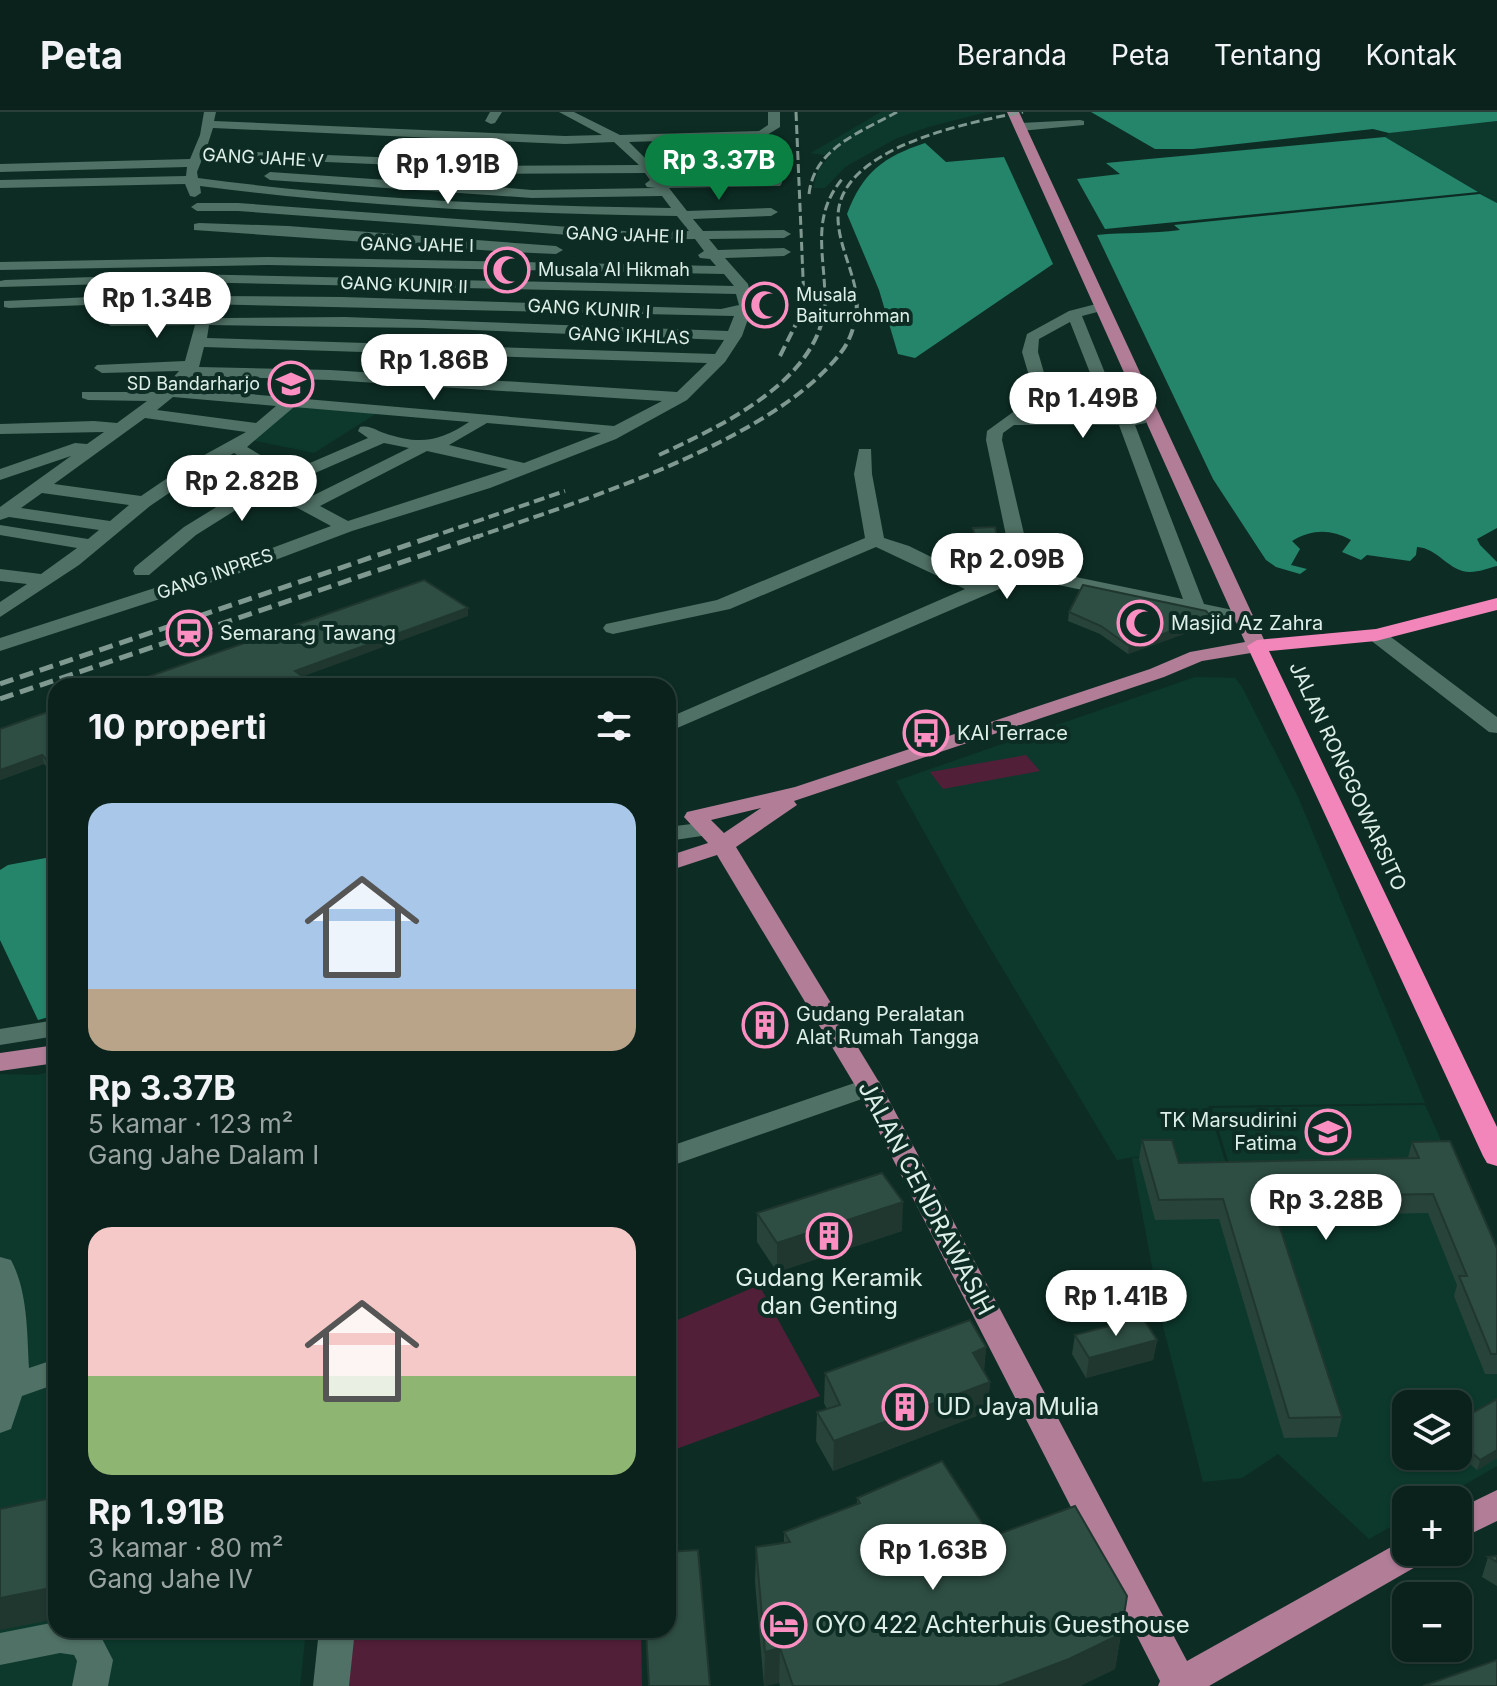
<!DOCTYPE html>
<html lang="id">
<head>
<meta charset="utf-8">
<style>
  body { margin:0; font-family:Inter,sans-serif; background:#132a24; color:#f1f3f6; height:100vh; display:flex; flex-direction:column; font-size:30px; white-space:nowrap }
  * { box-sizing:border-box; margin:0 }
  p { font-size:26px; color:#99a4a3 }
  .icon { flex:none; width:44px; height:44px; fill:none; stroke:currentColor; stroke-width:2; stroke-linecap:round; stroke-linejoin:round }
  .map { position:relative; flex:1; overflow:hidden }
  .sheet { position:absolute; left:48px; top:566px; width:628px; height:960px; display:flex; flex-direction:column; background:#0a221b; border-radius:24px; box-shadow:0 2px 6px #0004,0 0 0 2px #2a3f3a }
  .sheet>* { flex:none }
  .buttons { position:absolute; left:1392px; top:1278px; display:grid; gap:16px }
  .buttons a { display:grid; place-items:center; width:80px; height:80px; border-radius:16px; background:#0a221b; box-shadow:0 2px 6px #0004,0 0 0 2px #2a3f3a; font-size:40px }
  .price { position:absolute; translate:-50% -68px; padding:0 18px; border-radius:28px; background:#fff; color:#222; font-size:26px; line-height:52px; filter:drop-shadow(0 2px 4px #0008) }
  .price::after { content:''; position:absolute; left:50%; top:48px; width:24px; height:18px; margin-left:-12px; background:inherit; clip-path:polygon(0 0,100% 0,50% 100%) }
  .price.on { background:#0b8043; color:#fff }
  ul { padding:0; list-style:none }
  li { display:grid; align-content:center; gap:16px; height:424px; padding:0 40px }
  li span { display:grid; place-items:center; height:248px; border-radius:24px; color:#555 }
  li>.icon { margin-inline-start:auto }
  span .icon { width:144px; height:144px; fill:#fffc; stroke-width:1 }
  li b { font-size:34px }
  h2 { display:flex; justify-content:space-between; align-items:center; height:96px; padding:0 40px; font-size:34px }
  header { display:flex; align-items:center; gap:48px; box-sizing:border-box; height:112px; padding:0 40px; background:#0a221b; border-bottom:2px solid #2a3f3a }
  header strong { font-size:38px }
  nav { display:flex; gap:44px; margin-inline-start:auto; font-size:28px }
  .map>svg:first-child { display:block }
</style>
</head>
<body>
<header>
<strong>Peta</strong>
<nav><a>Beranda</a><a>Peta</a><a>Tentang</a><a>Kontak</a></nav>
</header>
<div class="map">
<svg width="1497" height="1574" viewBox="0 0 1497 1574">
  <rect width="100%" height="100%" fill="#0d2d24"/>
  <g fill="#0d392d" fill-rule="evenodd">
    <polygon points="881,0 987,0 928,15 895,27 845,55 825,76 813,76 818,58 830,44 811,41"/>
    <polygon points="1497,9 1497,91 1385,25 1389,21"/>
    <polygon points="290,291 377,301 314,341 251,328"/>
    <polygon points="1195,565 1235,566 1242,575 1298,685 1425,991 1208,994 1230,1065 1184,1066 1176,1044 1133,1045 1117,1048 967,797 896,669"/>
    <polygon points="56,958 56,1518 306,1518 300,1574 0,1574 0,962 37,963"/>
    <path d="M1425,993L1497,1153V1354L1438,1388H1406V1406L1369,1427L1278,1342L1242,1366L1203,1370L1163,1214L1132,1046L1174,1045L1181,1068L1233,1065L1212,996ZM1406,1292H1458V1344H1406Z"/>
  </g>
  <g fill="#511f38">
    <polygon points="1026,643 1040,659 943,677 930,660"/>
    <polygon points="759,1173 820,1284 668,1340 668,1212"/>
    <polygon points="349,1518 641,1518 642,1574 343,1574"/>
  </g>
  <g fill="#25856b">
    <polygon points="1091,0 1497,0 1497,9 1389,21 1373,17 1193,37 1155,37"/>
    <polygon points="1385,25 1478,80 1105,117 1077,67 1120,62 1106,51"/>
    <path d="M925,31L946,50L1004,45L1053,152L915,246L898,242L879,178L847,102C863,60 883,45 925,31Z"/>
    <path d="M1480,82L1497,91V416L1477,427L1480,433L1497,450V454C1489,456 1479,460 1470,460C1449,460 1438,436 1417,435L1416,443L1410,449L1367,443L1361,448L1342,440L1351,428C1330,417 1313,417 1292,429L1300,437L1291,453L1307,457L1300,462L1276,455L1266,448L1213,367L1097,123C1126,120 1152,122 1180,118L1174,113Z"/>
    <polygon points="56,744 56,903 38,908 0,828 0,758 8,753"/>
  </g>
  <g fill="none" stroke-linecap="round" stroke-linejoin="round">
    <g fill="#507165" fill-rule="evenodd">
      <path d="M204,0H216L214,9L565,24L602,23L559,0H574L620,23L759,19L768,13V0H780V15L767,23L782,71L780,74L669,76L687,99L771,96L778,100L771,104L693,107L703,119L784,118L791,122L784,126L709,127L718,138L784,136L791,140L784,144L725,146L748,172L753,193L742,224L725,250L687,288L616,327L490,376L352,419L246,459L0,539V526L232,451L331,414L266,379L196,423L149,463H135L133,459L135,455L184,415L257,370L259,357L234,341L200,360L150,394L79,453L0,505V490L27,472L0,469V457L41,462L77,436L0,423V413L88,427L99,418L9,405L0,408V395L71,344L0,368V357L75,331L87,332L104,320L0,322V312L94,309L117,311L147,289L88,288L82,286V280H160L179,259L102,261L94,256L97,253L185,249L195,213L111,214L104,210L106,207L345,205L728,219L734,204L200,192L193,189L9,196L4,195V189L201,180L208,184L343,185L721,197L739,193L736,182L182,170L0,175V169L5,168L182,162L734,174L724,162L268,153L0,158V150L268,145L716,154L710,147L700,146L698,143L704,139L695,127L638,128L238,99H197L191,95L197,91H238L638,120L689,119L677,104C517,102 359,95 200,74L201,81L195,85L190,84L185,72L0,76V68L186,64L187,55L0,60V52L190,47L200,23ZM213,16L565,32L614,30L639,53L483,54L491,38L485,34L481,35L473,49L206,38ZM756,26L769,67L663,68L658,61L663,60V54L652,53L629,30ZM203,45L469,56L461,73L270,60L264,64L270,68L532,86L662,84L671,96C513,94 356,87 198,66L197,60ZM645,61L650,68L645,72L647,75L656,76L532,78L474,73L480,62ZM209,213L423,216L724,228L715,242L207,226ZM204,235L707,251L677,280L330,258L199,255ZM192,264L330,268L662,289L614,314L181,276ZM173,285L276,294L256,311L157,298ZM294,295L469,310C439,330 419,333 384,321C375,318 370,313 360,315L358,319L368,326L275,366L274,351L247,335ZM145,306L246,320L188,352L141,384L54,372ZM487,311L601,321L524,351L449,333ZM384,331L409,336L306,387L283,375ZM427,339L508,357L348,409L320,394ZM42,381L129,393L110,409L21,396Z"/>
      <polygon points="490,0 502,0 495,11 491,12 485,9"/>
      <polygon points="1080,8 1084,9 1084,13 1020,19 1014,15 1020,11"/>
      <polygon points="199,111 288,114 556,134 563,138 556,142 511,140 194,118 194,112"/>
      <path d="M1100,191L1107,195L1105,198L1082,204L1107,266L1139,268L1147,273C1136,282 1107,279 1094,271L1070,210L1039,227L1038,240L1051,285L1028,303L1146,305V311L1135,313L1204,492L1252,502L1255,506L1252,510L1245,512L1025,466L668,620V606L965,477L876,435L730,497L613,522L606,520L603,516L606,512L717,488L865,426L854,362L859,337H871L872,362L884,426L909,434L982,470L1013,457L986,328L987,319L1035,284L1022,240L1027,222L1069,199ZM1014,313H1119L1183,487L1032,456L1002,328L1003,321Z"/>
      <polygon points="1376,517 1383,519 1497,605 1497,621 1489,620 1369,527 1366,523"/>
      <polygon points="707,710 715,712 718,717 715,722 668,729 668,715"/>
      <polygon points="56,908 56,924 0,933 0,917"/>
      <polygon points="869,966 879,969 882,975 879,981 668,1055 668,1035"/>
      <path d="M0,1145L11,1148C28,1180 27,1221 29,1256L56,1247V1272L22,1284L11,1317L0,1321Z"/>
      <polygon points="56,1510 56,1518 98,1519 113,1548 108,1574 72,1574 77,1549 74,1543 60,1541 0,1553 0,1521"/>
      <polygon points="319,1518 355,1518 349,1574 313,1574"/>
    </g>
    <g fill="#b17d97" fill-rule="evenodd">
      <path d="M1007,0H1019L1267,534L1257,540L1202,549L1164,565L794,689L797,693L736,735L882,975L1187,1549L1400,1430L1406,1428V1440H1429L1424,1450L1209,1574H1158L1160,1569L856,975L717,743L668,759V744L708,731L684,705L687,700L795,675L1150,557L1190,540L1245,530ZM761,696L724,721L711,708Z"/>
      <polygon points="56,933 56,951 0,959 0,941"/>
      <polygon points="1497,1378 1497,1409 1458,1428 1458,1397"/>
    </g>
    <polygon fill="#f285b9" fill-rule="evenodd" points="1497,486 1497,498 1376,529 1269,539 1497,1015 1497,1054 1487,1051 1483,1044 1247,534 1257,528 1376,517"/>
    <g stroke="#7f9890" stroke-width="3" stroke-dasharray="9 4" stroke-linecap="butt">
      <polyline points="796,0 804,189"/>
      <path d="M809,82C814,36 861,20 897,0"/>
      <path d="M825,189C825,142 810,105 843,66"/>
      <path d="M857,189C855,161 838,133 838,105C838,35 971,10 1023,0"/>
    </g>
    <g stroke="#7f9890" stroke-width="4" stroke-dasharray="11 5" stroke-linecap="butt">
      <polyline points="780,244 803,198 804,187"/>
      <path d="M659,343C721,314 824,267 825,187"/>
      <polyline points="428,426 565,379"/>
      <path d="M473,426C578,390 775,329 842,239C853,224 857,205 857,187"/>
    </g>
    <g stroke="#7f9890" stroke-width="5" stroke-dasharray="14 7" stroke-linecap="butt">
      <polyline points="0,572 434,424"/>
      <polyline points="0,587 479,424"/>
    </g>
  </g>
  <g fill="#28433a">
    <polygon points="973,416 1010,447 1010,455 974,463 950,451 951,443 975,435 973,423"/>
    <polygon points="1069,500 1209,513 1128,542 1100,522 1068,509"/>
    <polygon points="56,597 56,656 50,658 44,652 0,668 0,617"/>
    <polygon points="1142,1028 1179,1051 1408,1046 1412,1030 1497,1136 1497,1262 1485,1262 1454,1184 1457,1173 1428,1101 1276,1104 1342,1305 1337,1325 1284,1326 1219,1107 1155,1108 1139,1047"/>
    <polygon points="757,1101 902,1119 777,1160 757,1130"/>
    <polygon points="1075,1223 1157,1228 1153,1248 1086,1266 1072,1242"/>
    <polygon points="986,1235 984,1259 990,1270 987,1300 833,1359 816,1329 817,1300 827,1297 824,1291 825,1261"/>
    <polygon points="1458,1309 1497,1346 1477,1358 1458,1341"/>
    <polygon points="857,1386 991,1425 1121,1522 1115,1557 1080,1574 780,1574 779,1571 764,1574 755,1470 756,1435 784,1431 784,1420 857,1393"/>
    <polygon points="1497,1444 1497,1474 1482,1465 1488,1445"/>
  </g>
  <g fill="#20372f">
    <polygon points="1010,447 1010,455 974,463 975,455"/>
    <polygon points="468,496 468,504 296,567 295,559"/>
    <polygon points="1211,505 1209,513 1128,542 1129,534"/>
    <polygon points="306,567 307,574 286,574"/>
    <polygon points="42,643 44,652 0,668 0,658"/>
    <polygon points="56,647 56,656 50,658 48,649"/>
    <polygon points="903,1090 902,1119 777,1160 777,1131"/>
    <polygon points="1157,1228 1153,1248 1086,1266 1089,1246"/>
    <polygon points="986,1235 983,1265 973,1241"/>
    <polygon points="990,1270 987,1300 833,1359 834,1329"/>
    <polygon points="1497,1338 1497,1346 1477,1358 1480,1348"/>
    <polygon points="56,1475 56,1507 0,1518 0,1486"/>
    <polygon points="1121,1522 1115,1557 1080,1574 998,1574"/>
    <polygon points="780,1536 779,1571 764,1574 765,1540"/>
  </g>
  <g fill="#2e4e43" stroke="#20372f" stroke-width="2">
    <polygon points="995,415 1000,438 1008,439 1010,447 975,455 951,443 957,433 977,435 973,416"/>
    <polygon points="424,468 468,496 295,559 306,567 286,574 122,574"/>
    <polygon points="1083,473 1206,499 1211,505 1129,534 1101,514 1069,500"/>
    <polygon points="56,597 56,647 48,649 42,643 0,658 0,617"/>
    <polygon points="1142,1028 1172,1028 1179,1051 1419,1046 1412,1030 1450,1029 1497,1136 1497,1242 1491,1242 1459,1164 1467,1164 1433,1082 1270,1085 1342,1305 1289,1306 1223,1087 1159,1088"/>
    <polygon points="882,1061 903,1090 777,1131 757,1101"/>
    <polygon points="1142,1205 1157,1228 1089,1246 1075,1223"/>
    <polygon points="970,1208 986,1235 973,1241 990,1270 834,1329 817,1300 840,1293 825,1261"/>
    <polygon points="1497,1287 1497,1338 1480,1348 1458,1328 1458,1309"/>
    <polygon points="942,1349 991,1425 1075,1394 1127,1484 1121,1522 1069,1547 998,1574 793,1574 780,1536 765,1540 756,1435 790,1430 784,1420 860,1391 857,1386"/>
    <polygon points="56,1385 56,1475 0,1486 0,1397"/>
    <polygon points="698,1438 710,1574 649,1574 646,1518 668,1518 668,1440"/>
    <polygon points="1497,1444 1497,1450 1488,1445"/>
    <polygon points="1497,1548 1497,1574 1423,1574"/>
  </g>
  <defs>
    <g id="mosque-ring" transform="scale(2.3)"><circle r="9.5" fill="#0d2d24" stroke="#fc8fc2" stroke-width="1.5"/><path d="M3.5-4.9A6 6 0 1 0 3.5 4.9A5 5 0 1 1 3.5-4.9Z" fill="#fc8fc2"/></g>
    <g id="school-ring" transform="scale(2.3)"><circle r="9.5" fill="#0d2d24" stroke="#fc8fc2" stroke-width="1.5"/><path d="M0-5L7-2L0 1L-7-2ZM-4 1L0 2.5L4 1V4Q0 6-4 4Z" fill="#fc8fc2"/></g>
    <g id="station-ring" transform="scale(2.3)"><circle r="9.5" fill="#0d2d24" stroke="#fc8fc2" stroke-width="1.5"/><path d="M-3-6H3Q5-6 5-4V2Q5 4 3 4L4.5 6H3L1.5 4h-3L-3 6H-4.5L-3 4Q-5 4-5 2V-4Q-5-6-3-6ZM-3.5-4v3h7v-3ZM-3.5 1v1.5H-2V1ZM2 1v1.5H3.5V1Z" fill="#fc8fc2"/></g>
    <g id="bus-ring" transform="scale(2.3)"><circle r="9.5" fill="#0d2d24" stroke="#fc8fc2" stroke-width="1.5"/><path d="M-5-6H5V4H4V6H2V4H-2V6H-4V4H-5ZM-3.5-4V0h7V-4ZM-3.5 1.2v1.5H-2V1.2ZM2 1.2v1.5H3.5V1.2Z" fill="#fc8fc2"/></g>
    <g id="building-ring" transform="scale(2.3)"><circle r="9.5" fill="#0d2d24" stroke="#fc8fc2" stroke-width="1.5"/><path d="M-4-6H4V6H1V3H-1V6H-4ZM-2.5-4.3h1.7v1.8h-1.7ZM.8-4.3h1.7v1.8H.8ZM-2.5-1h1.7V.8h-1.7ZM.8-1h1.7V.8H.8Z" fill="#fc8fc2"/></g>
    <g id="hotel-ring" transform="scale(2.3)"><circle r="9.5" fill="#0d2d24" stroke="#fc8fc2" stroke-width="1.5"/><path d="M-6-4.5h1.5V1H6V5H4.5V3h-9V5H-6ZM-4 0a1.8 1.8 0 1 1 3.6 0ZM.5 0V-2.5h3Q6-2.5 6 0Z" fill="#fc8fc2"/></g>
  </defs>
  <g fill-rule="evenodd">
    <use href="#mosque-ring" x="507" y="158"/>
    <use href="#mosque-ring" x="765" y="193"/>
    <use href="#school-ring" x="291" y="272"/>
    <use href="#mosque-ring" x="1140" y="511"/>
    <use href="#station-ring" x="189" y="521"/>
    <use href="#bus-ring" x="926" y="621"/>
    <use href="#building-ring" x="765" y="913"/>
    <use href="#school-ring" x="1328" y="1020"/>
    <use href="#building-ring" x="829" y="1124"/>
    <use href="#building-ring" x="905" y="1295"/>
    <use href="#hotel-ring" x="784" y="1513"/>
  </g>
  <g text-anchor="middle" stroke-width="8" stroke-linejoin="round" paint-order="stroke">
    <g font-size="18" fill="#ddefe8" stroke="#0d2d24">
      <text transform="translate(263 46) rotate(3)" y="6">GANG JAHE V</text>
      <text transform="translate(625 123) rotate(2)" y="6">GANG JAHE II</text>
      <text transform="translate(417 133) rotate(1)" y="6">GANG JAHE I</text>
      <text transform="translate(404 173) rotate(2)" y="6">GANG KUNIR II</text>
      <text transform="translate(589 197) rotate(3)" y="6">GANG KUNIR I</text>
      <text transform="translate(629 224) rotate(2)" y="6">GANG IKHLAS</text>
      <text transform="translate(215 462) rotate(-19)" y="6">GANG INPRES</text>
    </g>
    <g font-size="18" fill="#ddefe8" stroke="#0d2d24" text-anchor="start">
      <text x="538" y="164">Musala Al Hikmah</text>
      <text x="796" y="189">Musala<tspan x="796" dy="21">Baiturrohman</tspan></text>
      <text x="260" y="278" text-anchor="end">SD Bandarharjo</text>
    </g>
    <g font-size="20" fill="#ddefe8" stroke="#0d2d24" text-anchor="start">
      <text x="1171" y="518">Masjid Az Zahra</text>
      <text x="220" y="528">Semarang Tawang</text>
      <text x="957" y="628">KAI Terrace</text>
      <text x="796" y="909">Gudang Peralatan<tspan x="796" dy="23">Alat Rumah Tangga</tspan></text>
      <text x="1297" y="1015" text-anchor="end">TK Marsudirini<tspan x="1297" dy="23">Fatima</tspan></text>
    </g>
    <g font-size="20" fill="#ddefe8" stroke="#0d2d24">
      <text transform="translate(1348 664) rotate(65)" y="7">JALAN RONGGOWARSITO</text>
    </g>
    <g font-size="24" fill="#ddefe8" stroke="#0d2d24">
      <text transform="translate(926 1086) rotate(62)" y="8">JALAN CENDRAWASIH</text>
    </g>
    <g font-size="24" fill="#ddefe8" stroke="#0d2d24" text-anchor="start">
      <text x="829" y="1174" text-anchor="middle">Gudang Keramik<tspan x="829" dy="28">dan Genting</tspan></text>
      <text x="936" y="1303">UD Jaya Mulia</text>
      <text x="815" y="1521">OYO 422 Achterhuis Guesthouse</text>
    </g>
  </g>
</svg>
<div class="buttons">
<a><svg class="icon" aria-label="layers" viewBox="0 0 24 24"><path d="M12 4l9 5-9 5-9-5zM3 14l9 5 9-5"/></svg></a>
<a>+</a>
<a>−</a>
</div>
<b class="price on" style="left:719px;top:90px">Rp 3.37B</b>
<b class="price" style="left:448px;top:94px">Rp 1.91B</b>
<b class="price" style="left:157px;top:228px">Rp 1.34B</b>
<b class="price" style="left:434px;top:290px">Rp 1.86B</b>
<b class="price" style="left:1083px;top:328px">Rp 1.49B</b>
<b class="price" style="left:242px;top:411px">Rp 2.82B</b>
<b class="price" style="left:1007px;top:489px">Rp 2.09B</b>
<b class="price" style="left:1326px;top:1130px">Rp 3.28B</b>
<b class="price" style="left:1116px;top:1226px">Rp 1.41B</b>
<b class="price" style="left:933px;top:1480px">Rp 1.63B</b>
<section class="sheet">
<h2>10 properti<svg class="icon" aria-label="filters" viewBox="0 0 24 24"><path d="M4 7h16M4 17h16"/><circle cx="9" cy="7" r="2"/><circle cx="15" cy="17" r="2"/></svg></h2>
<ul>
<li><span style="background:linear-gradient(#a9c7e8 75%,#b9a48a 0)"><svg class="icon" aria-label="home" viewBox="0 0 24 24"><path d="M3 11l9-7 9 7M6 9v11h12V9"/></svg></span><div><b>Rp 3.37B</b><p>5 kamar · 123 m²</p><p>Gang Jahe Dalam I</p></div></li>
<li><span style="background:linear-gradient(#f6c9c9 60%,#8fb573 0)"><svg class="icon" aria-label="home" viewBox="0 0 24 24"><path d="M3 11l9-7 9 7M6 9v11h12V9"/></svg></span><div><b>Rp 1.91B</b><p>3 kamar · 80 m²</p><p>Gang Jahe IV</p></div></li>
</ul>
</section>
</div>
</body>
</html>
